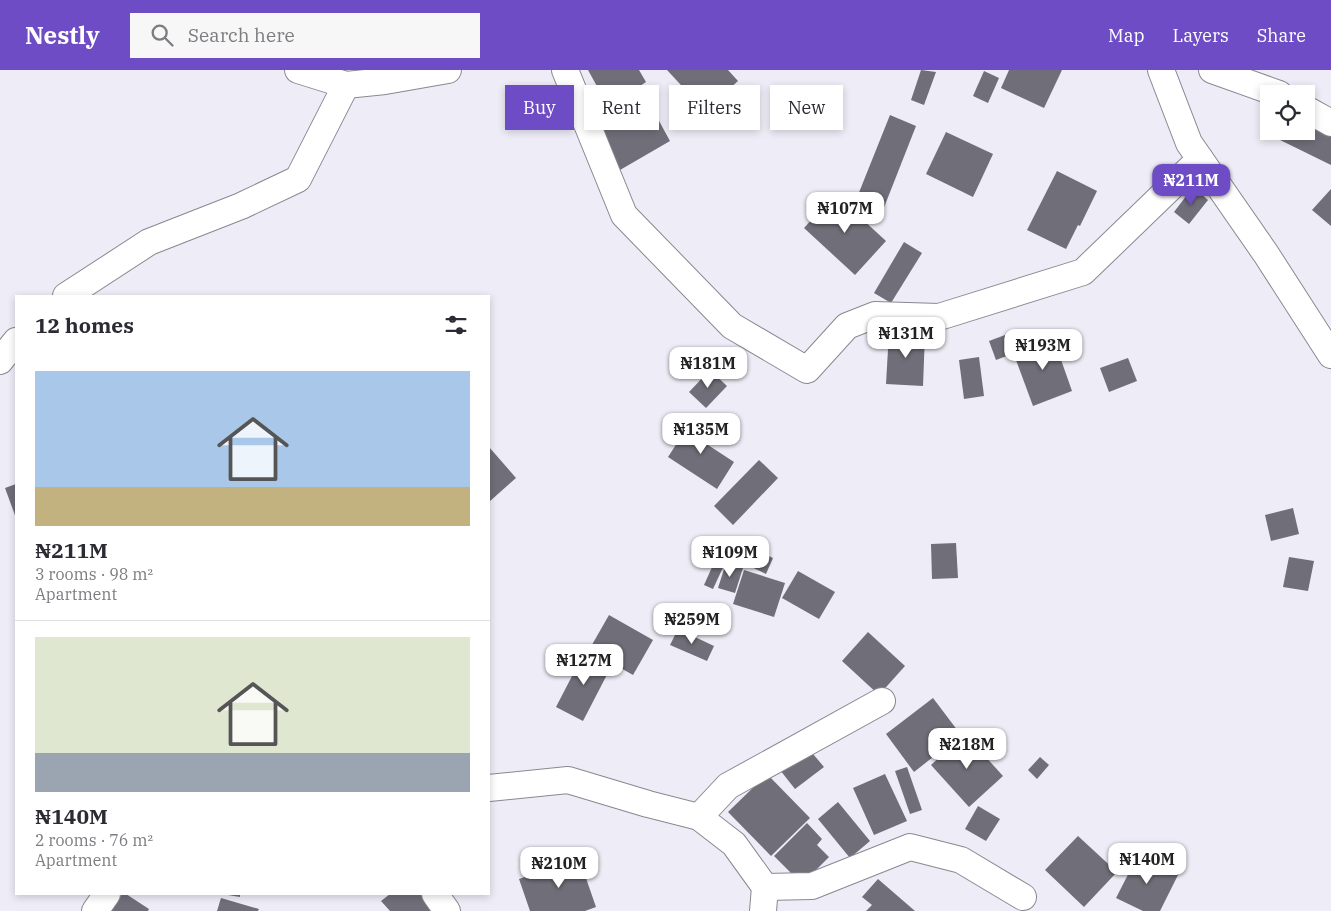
<!DOCTYPE html>
<html lang="en">
<head>
<meta charset="utf-8">
<style>
  body { margin:0; font-family:"IBM Plex Serif",serif; background:#f7f7f7; color:#2b2b33; height:100vh; display:flex; flex-direction:column; font-size:19px; white-space:nowrap }
  * { box-sizing:border-box; margin:0 }
  p { font-size:16px; color:#7c7c81 }
  .icon { flex:none; width:28px; height:28px; fill:none; stroke:currentColor; stroke-width:2; stroke-linecap:round; stroke-linejoin:round }
  .map { position:relative; flex:1; overflow:hidden }
  .panel { position:absolute; left:15px; top:225px; width:475px; height:600px; display:flex; flex-direction:column; background:#fff; border-radius:0px; box-shadow:0 2px 8px #0003 }
  .panel>* { flex:none }
  .banner { position:absolute; left:505px; top:15px; width:475px; height:45px; display:flex; gap:10px }
  .controls { position:absolute; left:1260px; top:15px; display:grid; gap:10px }
  .controls a { display:grid; place-items:center; width:55px; height:55px; border-radius:0px; background:#fff; box-shadow:0 2px 8px #0003; font-size:25px }
  .price { position:absolute; translate:-50% -42px; padding:0 11px; border-radius:10px; background:#fff; color:#222; font-size:16px; line-height:32px; filter:drop-shadow(0 1px 2px #0008) }
  .price::after { content:''; position:absolute; left:50%; top:30px; width:15px; height:11px; margin-left:-8px; background:inherit; clip-path:polygon(0 0,100% 0,50% 100%) }
  .price.active { background:#6e4cc5; color:#fff }
  ul { padding:0; list-style:none }
  li { display:grid; align-content:center; gap:10px; height:265px; padding:0 20px }
  li+li { border-top:1px solid #e1e1e2 }
  li span { display:grid; place-items:center; height:155px; border-radius:0px; color:#555 }
  li>.icon { margin-inline-start:auto }
  span .icon { width:90px; height:90px; fill:#fffc; stroke-width:1 }
  li b { font-size:21px }
  h2 { display:flex; justify-content:space-between; align-items:center; height:60px; padding:0 20px; font-size:21px }
  .pill { padding:0 18px; border-radius:0px; background:#fff; box-shadow:0 2px 8px #0003; font-size:18px; line-height:45px }
  .pill.active { background:#6e4cc5; color:#fff }
  header { display:flex; align-items:center; gap:30px; box-sizing:border-box; height:70px; padding:0 25px; background:#6e4cc5; color:#fff }
  header strong { font-size:24px }
  nav { display:flex; gap:28px; margin-inline-start:auto; font-size:18px }
  .search { width:350px; height:45px; background:#f7f7f7; display:flex; align-items:center; gap:12px; box-sizing:border-box; padding:0 18px; border-radius:0px; color:#7c7c81; font-size:19px }
  .map>svg:first-child { display:block }
</style>
</head>
<body>
<header>
<strong>Nestly</strong>
<div class="search"><svg class="icon" aria-label="search" viewBox="0 0 24 24"><circle cx="10" cy="10" r="6"/><path d="M15 15l6 6"/></svg>Search here</div>
<nav><a>Map</a><a>Layers</a><a>Share</a></nav>
</header>
<div class="map">
<svg width="1331" height="841" viewBox="0 0 1331 841">
  <rect width="100%" height="100%" fill="#eeedf7"/>
  <g fill="#706e78">
    <polygon points="588,0 639,0 646,12 640,16 670,71 620,100 587,39 604,29"/>
    <polygon points="667,0 728,0 738,11 705,41"/>
    <polygon points="921,0 936,2 924,35 911,30"/>
    <polygon points="1009,0 1062,0 1044,38 1001,18"/>
    <polygon points="984,1 999,8 988,33 973,26"/>
    <polygon points="890,45 916,56 883,140 856,130"/>
    <polygon points="1312,49 1331,58 1331,95 1278,69 1282,61 1306,61"/>
    <polygon points="946,62 993,84 973,127 926,104"/>
    <polygon points="1057,101 1097,121 1080,156 1078,155 1066,179 1027,160"/>
    <polygon points="1193,117 1208,130 1189,154 1174,142"/>
    <polygon points="1331,119 1331,156 1312,140"/>
    <polygon points="835,124 886,171 855,205 804,158"/>
    <polygon points="904,172 922,183 891,233 874,223"/>
    <polygon points="889,262 925,264 923,316 886,314"/>
    <polygon points="1005,265 1012,284 996,290 989,271"/>
    <polygon points="1053,267 1072,321 1033,336 1013,282"/>
    <polygon points="979,287 984,326 964,329 959,290"/>
    <polygon points="1128,288 1137,311 1109,322 1100,298"/>
    <polygon points="710,300 727,316 706,338 689,322"/>
    <polygon points="694,347 714,360 705,373 734,392 717,419 668,387"/>
    <polygon points="489,377 516,408 489,432"/>
    <polygon points="759,390 778,408 733,455 714,436"/>
    <polygon points="16,414 16,448 5,418"/>
    <polygon points="1293,438 1299,464 1271,471 1265,445"/>
    <polygon points="726,466 773,488 766,504 718,481"/>
    <polygon points="956,473 958,508 932,509 931,474"/>
    <polygon points="717,486 726,491 713,519 704,515"/>
    <polygon points="1289,487 1314,491 1308,521 1283,517"/>
    <polygon points="726,493 743,498 735,523 718,518"/>
    <polygon points="744,500 785,513 774,547 733,534"/>
    <polygon points="798,501 835,522 819,549 782,528"/>
    <polygon points="609,545 653,570 633,605 589,580"/>
    <polygon points="678,559 714,576 707,591 670,575"/>
    <polygon points="868,562 905,596 879,625 842,591"/>
    <polygon points="585,581 612,595 583,651 556,637"/>
    <polygon points="933,628 961,665 914,702 886,664"/>
    <polygon points="965,664 1003,706 969,737 931,695"/>
    <polygon points="808,678 824,697 795,719 780,700"/>
    <polygon points="1040,687 1049,695 1037,709 1028,700"/>
    <polygon points="907,697 922,740 910,744 895,701"/>
    <polygon points="767,704 810,748 771,786 728,742"/>
    <polygon points="885,704 907,751 874,765 853,718"/>
    <polygon points="838,732 870,771 850,788 818,749"/>
    <polygon points="978,736 1000,749 986,771 965,759"/>
    <polygon points="807,753 822,769 817,775 829,787 802,814 774,786"/>
    <polygon points="1078,766 1117,802 1084,837 1045,800"/>
    <polygon points="1139,783 1179,803 1160,841 1143,841 1116,828"/>
    <polygon points="579,788 596,837 585,841 530,841 519,809"/>
    <polygon points="878,809 915,841 866,841 872,835 862,827"/>
    <polygon points="122,824 126,824 149,839 148,841 111,841"/>
    <polygon points="222,824 240,824 240,827"/>
    <polygon points="390,824 420,824 434,841 390,841 381,831"/>
    <polygon points="221,828 259,839 258,841 217,841"/>
  </g>
  <g fill="none" stroke-linecap="round" stroke-linejoin="round">
    <g stroke="#898891" stroke-width="28">
      <g id="minor">
        <polyline points="298,0 346,15 385,11 448,0"/>
        <polyline points="565,0 624,145 732,256 807,300 847,256 875,245 939,247 1083,202 1200,89"/>
        <polyline points="1161,0 1189,73 1266,184 1331,285"/>
        <polyline points="1212,0 1279,24"/>
        <polyline points="1306,39 1331,53"/>
        <polyline points="66,226 149,172 241,136 298,109 346,15"/>
        <polyline points="0,291 16,271"/>
        <polyline points="489,718 568,710 648,734 699,747 734,774 765,817 763,841"/>
        <polyline points="699,747 728,716 882,631"/>
        <polyline points="765,817 812,816 910,777 961,790 1023,827"/>
        <polyline points="435,824 447,841"/>
        <polyline points="95,841 107,824"/>
      </g>
    </g>
    <use href="#minor" stroke="#fff" stroke-width="26"/>
  </g>
</svg>
<div class="controls">
<a><svg class="icon" aria-label="locate" viewBox="0 0 24 24"><circle cx="12" cy="12" r="6"/><path d="M12 2v4M12 18v4M2 12h4M18 12h4"/></svg></a>
</div>
<b class="price active" style="left:1191px;top:136px">₦211M</b>
<b class="price" style="left:845px;top:164px">₦107M</b>
<b class="price" style="left:906px;top:289px">₦131M</b>
<b class="price" style="left:1043px;top:301px">₦193M</b>
<b class="price" style="left:708px;top:319px">₦181M</b>
<b class="price" style="left:701px;top:385px">₦135M</b>
<b class="price" style="left:730px;top:508px">₦109M</b>
<b class="price" style="left:692px;top:575px">₦259M</b>
<b class="price" style="left:584px;top:616px">₦127M</b>
<b class="price" style="left:967px;top:700px">₦218M</b>
<b class="price" style="left:1147px;top:815px">₦140M</b>
<b class="price" style="left:559px;top:819px">₦210M</b>
<div class="banner">
<a class="pill active">Buy</a>
<a class="pill">Rent</a>
<a class="pill">Filters</a>
<a class="pill">New</a>
</div>
<section class="panel">
<h2>12 homes<svg class="icon" aria-label="filters" viewBox="0 0 24 24"><path d="M4 7h16M4 17h16"/><circle cx="9" cy="7" r="2"/><circle cx="15" cy="17" r="2"/></svg></h2>
<ul>
<li><span style="background:linear-gradient(#a9c7e8 75%,#c2b280 0)"><svg class="icon" aria-label="home" viewBox="0 0 24 24"><path d="M3 11l9-7 9 7M6 9v11h12V9"/></svg></span><div><b>₦211M</b><p>3 rooms · 98 m²</p><p>Apartment</p></div></li>
<li><span style="background:linear-gradient(#dfe7d0 75%,#9aa5b1 0)"><svg class="icon" aria-label="home" viewBox="0 0 24 24"><path d="M3 11l9-7 9 7M6 9v11h12V9"/></svg></span><div><b>₦140M</b><p>2 rooms · 76 m²</p><p>Apartment</p></div></li>
</ul>
</section>
</div>
</body>
</html>
